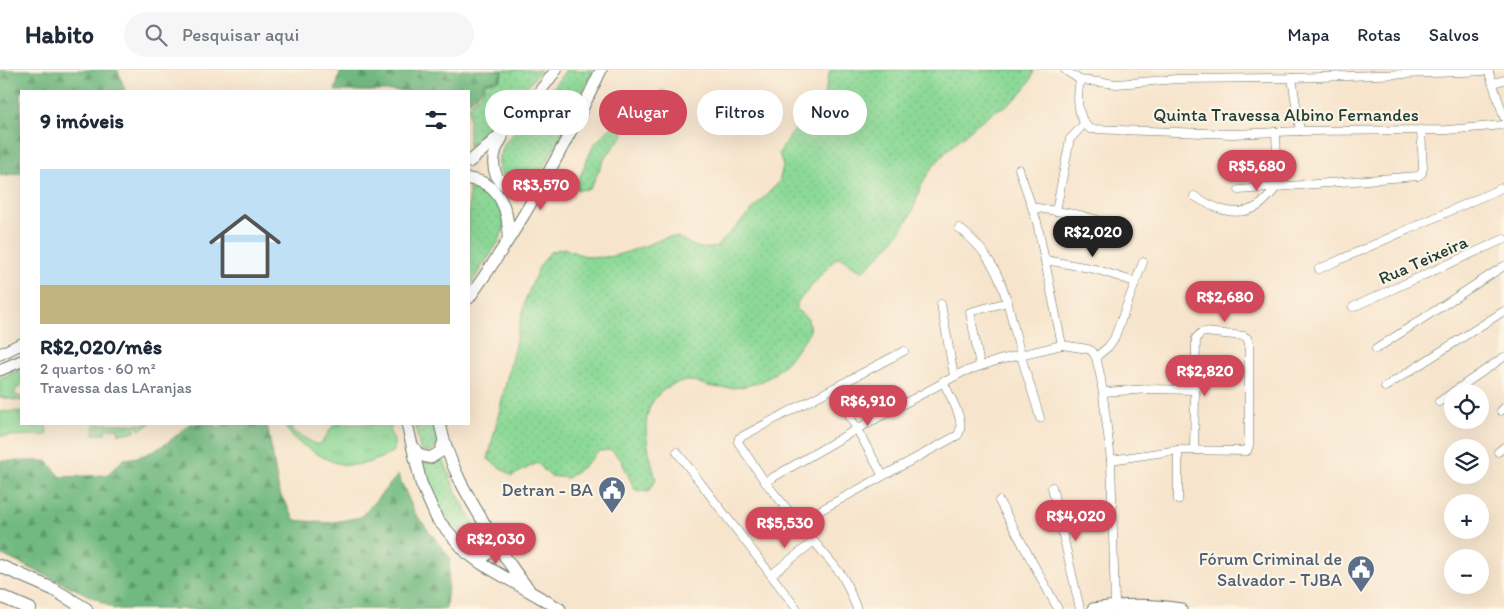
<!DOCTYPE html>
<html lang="pt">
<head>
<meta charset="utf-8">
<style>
  body { margin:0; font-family:Itim,sans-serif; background:#f6f6f7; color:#1f2937; height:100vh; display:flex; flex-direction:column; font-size:19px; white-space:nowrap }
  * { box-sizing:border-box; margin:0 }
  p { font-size:16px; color:#747a83 }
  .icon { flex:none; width:28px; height:28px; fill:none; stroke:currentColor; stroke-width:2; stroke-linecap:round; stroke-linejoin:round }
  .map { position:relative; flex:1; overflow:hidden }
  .drawer { position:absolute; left:20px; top:20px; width:450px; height:335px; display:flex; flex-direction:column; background:#fff; border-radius:0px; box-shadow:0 5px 20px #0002 }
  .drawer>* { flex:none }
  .banner { position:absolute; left:485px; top:20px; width:475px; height:45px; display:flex; gap:10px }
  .tools { position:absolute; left:1444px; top:314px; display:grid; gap:10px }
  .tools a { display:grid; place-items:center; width:45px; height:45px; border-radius:50%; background:#fff; box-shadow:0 5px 20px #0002; font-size:25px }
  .price { position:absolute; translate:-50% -42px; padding:0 11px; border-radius:18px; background:#d1495b; color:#fff; font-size:16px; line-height:32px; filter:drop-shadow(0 1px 2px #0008) }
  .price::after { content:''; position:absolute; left:50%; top:30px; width:15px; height:11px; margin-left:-8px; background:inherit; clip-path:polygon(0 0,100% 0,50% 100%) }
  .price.selected { background:#222; color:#fff }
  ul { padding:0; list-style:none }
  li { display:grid; align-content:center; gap:10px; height:265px; padding:0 20px }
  li span { display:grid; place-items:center; height:155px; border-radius:0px; color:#555 }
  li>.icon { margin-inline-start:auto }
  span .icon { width:90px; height:90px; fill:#fffc; stroke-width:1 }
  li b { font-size:21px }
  h2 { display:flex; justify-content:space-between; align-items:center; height:60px; padding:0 20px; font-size:21px }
  .chip { padding:0 18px; border-radius:22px; background:#fff; box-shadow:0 5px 20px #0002; font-size:18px; line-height:45px }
  .chip.selected { background:#d1495b; color:#fff }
  header { display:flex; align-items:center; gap:30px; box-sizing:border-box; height:70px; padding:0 25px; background:#fff; border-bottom:1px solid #e0e1e3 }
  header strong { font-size:24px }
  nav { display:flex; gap:28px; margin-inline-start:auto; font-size:18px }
  .search { width:350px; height:45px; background:#f6f6f7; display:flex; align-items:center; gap:12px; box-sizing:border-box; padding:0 18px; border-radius:28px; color:#747a83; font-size:19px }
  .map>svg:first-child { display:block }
</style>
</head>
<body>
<header>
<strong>Habito</strong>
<div class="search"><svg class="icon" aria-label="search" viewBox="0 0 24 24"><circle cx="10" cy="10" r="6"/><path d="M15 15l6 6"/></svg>Pesquisar aqui</div>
<nav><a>Mapa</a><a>Rotas</a><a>Salvos</a></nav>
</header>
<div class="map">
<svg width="1504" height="539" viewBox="0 0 1504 539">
  <defs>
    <pattern id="grass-dots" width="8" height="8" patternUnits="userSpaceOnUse" patternTransform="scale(1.25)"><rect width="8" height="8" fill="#8cd997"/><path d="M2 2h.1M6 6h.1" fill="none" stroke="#78bb83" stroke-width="1.8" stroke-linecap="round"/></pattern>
    <pattern id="forest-firs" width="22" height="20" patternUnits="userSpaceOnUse" patternTransform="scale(1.25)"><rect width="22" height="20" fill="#71b980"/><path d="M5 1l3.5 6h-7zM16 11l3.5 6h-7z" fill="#5c986a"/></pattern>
    <pattern id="park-tufts" width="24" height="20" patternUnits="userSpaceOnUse" patternTransform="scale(1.25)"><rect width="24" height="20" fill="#8cd997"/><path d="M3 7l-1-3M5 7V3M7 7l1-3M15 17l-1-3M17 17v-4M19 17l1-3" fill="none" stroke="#78bb83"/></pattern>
  </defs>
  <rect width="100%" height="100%" fill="#fcf5e5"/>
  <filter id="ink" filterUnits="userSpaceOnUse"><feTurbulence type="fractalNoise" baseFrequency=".02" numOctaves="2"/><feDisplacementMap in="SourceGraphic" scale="10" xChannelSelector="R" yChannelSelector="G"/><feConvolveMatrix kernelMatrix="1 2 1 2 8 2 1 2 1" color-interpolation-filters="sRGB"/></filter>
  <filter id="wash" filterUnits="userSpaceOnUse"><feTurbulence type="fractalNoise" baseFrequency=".0096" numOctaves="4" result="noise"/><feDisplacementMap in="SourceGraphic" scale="20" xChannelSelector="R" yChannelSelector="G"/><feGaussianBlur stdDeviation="1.12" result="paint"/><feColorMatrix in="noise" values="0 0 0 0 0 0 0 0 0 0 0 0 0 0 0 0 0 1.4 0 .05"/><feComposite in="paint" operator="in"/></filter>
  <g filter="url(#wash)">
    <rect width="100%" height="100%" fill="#f7e4cc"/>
    <g fill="url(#grass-dots)" stroke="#568b66">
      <polygon points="504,0 541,0 511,36 469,76 469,35 484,20 485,13 500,10"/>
      <path d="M566,0H593C583,20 545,105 530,112C525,115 514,113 507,112L499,102V86L505,73L539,35Z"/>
      <path d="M830,0H1034C1032,12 1020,26 1010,33C1004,38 996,39 990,44C976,54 962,67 949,79C940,88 929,100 923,112C918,122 916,134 911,144C900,166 880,185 862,202L840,187L835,189L797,233V240L808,249L810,261C798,279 782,303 760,312C743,318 726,320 708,316C702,314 696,311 690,311C680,311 673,314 665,319C634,340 649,381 656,410L648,422L635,420L621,390L611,380L599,381L584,396L567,408L550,406L537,393L512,406L488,389L526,228L539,197L550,182L564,178C600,195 615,186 650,174C656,172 662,168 668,167C684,165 687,176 700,178C705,179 711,178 716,177L779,112L783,96L779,83L791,65L825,23Z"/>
      <polygon points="663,20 674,30 657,48 633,59 625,42"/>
      <polygon points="617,52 625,63 605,88 590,119 577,120 578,111 594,74"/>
      <path d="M469,114C494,119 498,133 505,155L498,173L469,216Z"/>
      <path d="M415,354H434C436,362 442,377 432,381C427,383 424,381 420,379Z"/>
      <polygon points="442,386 456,422 483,469 482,475 476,478 447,452 438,440 428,419 421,393 431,393"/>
    </g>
    <g fill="url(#forest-firs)" stroke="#487b5a">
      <polygon points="0,0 118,0 125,21 21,21 21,103 0,106"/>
      <polygon points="341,0 503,0 500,9 484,12 483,19 469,32 469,21 335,21"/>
      <path d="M189,354H215L218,358L221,354H267L279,422L295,450L329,453L361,447L398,405L415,443L450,488L446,539H114L99,530L0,484V391H47L61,407L107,405L124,389C152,387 170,372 189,354Z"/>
    </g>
    <g fill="url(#park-tufts)" stroke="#568b66">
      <polygon points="21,299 21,316 15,320 15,325 21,327 21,331 0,327 0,308"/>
      <polygon points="21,341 21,354 46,354 47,365 0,366 0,342"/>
      <polygon points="94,354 150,354 139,360 137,356 134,358 136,361 119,364 118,358 105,359 105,364 94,364"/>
      <path d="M283,354H292V361L315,374H321L334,354H392L390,362L394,370V381C364,398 343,401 314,382C297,371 295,372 283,354Z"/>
    </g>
  </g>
  <g filter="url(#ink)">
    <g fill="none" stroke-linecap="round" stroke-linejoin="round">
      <g stroke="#6b7769" stroke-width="9">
        <g id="street">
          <polyline points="1065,0 1080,10 1117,14 1177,9 1292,8 1489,1"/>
          <polyline points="1488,0 1504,47"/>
          <polyline points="1292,8 1300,61"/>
          <path d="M1080,10C1077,25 1076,48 1090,59L1233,64L1300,61L1447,60L1504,55"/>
          <polyline points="1493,13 1504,10"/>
          <polyline points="1019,99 1037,152 1062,275"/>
          <polyline points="1239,120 1418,106 1422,103 1423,98 1421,60"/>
          <path d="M1194,126C1214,138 1235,149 1258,136C1266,131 1272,122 1278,116L1276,62"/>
          <polyline points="1032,137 1080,145 1116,155"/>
          <polyline points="1056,141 1070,69 1085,53"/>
          <path d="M959,158C1003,192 1007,231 1020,282C1026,304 1034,326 1040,348"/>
          <polyline points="1045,190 1095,199 1135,212"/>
          <polyline points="1319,199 1504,117"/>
          <polyline points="941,234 954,306"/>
          <polyline points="1353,237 1504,169"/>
          <polyline points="1376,279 1504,196"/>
          <polyline points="1096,287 1108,277 1114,269 1143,192"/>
          <polyline points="980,296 970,242 1008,232"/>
          <polyline points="1385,317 1504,241"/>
          <polyline points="834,318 883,406"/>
          <polyline points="1103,322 1150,319 1194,320"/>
          <polyline points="1453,322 1504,287"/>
          <polyline points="1439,332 1452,323"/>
          <polyline points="1501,341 1504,338"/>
          <polyline points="1178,380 1178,430"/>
          <polyline points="677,382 797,539"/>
          <polyline points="1498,382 1504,377"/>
          <polyline points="1111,390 1178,380 1247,381 1249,375 1249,273 1247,268 1244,266 1205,262 1201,263 1196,268 1194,380"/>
          <polyline points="765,412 857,359 963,302 999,290 1062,275 1088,279 1092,281 1096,287 1101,309 1111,390 1115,536"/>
          <polyline points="1052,417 1080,539"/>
          <polyline points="999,431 1058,539"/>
          <path d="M797,453L958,365C967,352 949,325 943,311"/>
          <polyline points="771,505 813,472"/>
          <polyline points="857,539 847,515 841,504 765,412 738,372 739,368 904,281"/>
        </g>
      </g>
      <g stroke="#6b7769" stroke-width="13">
        <g id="secondary">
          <path d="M502,68C478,103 510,138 543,106"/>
          <path d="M469,92C502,65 531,35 556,0"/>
          <path d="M469,109C499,112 510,141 508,168"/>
          <path d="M469,228C520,157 564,79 601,0"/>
          <polyline points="0,284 21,274"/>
          <polyline points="0,300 21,291"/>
          <polyline points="407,354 421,413 437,449 467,483 482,494 560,539"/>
          <path d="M440,354C449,396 467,425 489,461C501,481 513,501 528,518"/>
          <polyline points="413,376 419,385 430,388 440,382 444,371"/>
          <path d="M472,485L481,488C492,484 494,475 491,465"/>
          <path d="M1093,539C1122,534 1152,534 1181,539"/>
        </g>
      </g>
      <g stroke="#6b7769" stroke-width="14">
        <g id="primary">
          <polyline points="0,496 53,519 86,539"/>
          <polyline points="0,526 30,539"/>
        </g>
      </g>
      <use href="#street" stroke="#fff" stroke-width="8"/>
      <use href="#secondary" stroke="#fff" stroke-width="11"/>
      <use href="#primary" stroke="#fff" stroke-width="12"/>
    </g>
  </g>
  <defs>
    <g id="civic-pin" transform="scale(1.4375)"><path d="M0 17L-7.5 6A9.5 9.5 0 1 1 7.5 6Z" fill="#5c6f8a" stroke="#fcf5e5"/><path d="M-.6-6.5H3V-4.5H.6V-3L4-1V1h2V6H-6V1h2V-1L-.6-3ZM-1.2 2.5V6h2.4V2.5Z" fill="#fff"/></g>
  </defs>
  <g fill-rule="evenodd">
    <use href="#civic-pin" x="612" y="420"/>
    <use href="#civic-pin" x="1361" y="499"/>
  </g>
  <g text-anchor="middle" stroke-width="4.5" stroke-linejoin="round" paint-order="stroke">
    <g font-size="18" fill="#1f3d34" stroke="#fcf5e5">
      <text x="1286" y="51">Quinta Travessa Albino Fernandes</text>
      <text transform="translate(1423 190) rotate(-24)" y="6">Rua Teixeira</text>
    </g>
    <g font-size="18" fill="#4e5e75" stroke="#fcf5e5" text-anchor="end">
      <text x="593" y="426">Detran - BA</text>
      <text x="1342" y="495">Fórum Criminal de<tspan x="1342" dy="21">Salvador - TJBA</tspan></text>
    </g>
  </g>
</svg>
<div class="tools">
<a><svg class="icon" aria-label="locate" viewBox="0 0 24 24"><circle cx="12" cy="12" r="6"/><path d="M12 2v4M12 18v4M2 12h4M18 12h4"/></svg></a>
<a><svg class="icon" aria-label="layers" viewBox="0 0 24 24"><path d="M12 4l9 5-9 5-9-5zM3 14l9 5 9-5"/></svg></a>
<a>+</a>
<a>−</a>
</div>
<b class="price" style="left:1257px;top:122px">R$5,680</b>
<b class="price" style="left:541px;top:141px">R$3,570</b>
<b class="price selected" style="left:1093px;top:188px">R$2,020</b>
<b class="price" style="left:1225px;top:253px">R$2,680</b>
<b class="price" style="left:1205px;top:327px">R$2,820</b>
<b class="price" style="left:868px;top:357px">R$6,910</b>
<b class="price" style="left:1076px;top:472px">R$4,020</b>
<b class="price" style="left:785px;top:479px">R$5,530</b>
<b class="price" style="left:496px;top:495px">R$2,030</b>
<div class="banner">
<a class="chip">Comprar</a>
<a class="chip selected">Alugar</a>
<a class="chip">Filtros</a>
<a class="chip">Novo</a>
</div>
<section class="drawer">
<h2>9 imóveis<svg class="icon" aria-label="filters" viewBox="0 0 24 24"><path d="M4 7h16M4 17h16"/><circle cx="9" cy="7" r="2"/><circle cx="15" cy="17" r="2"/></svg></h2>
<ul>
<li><span style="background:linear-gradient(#bfe0f5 75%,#c2b280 0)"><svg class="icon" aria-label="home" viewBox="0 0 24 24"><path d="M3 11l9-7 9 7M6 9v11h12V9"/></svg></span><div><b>R$2,020/mês</b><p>2 quartos · 60 m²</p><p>Travessa das LAranjas</p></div></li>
</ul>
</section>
</div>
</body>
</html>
